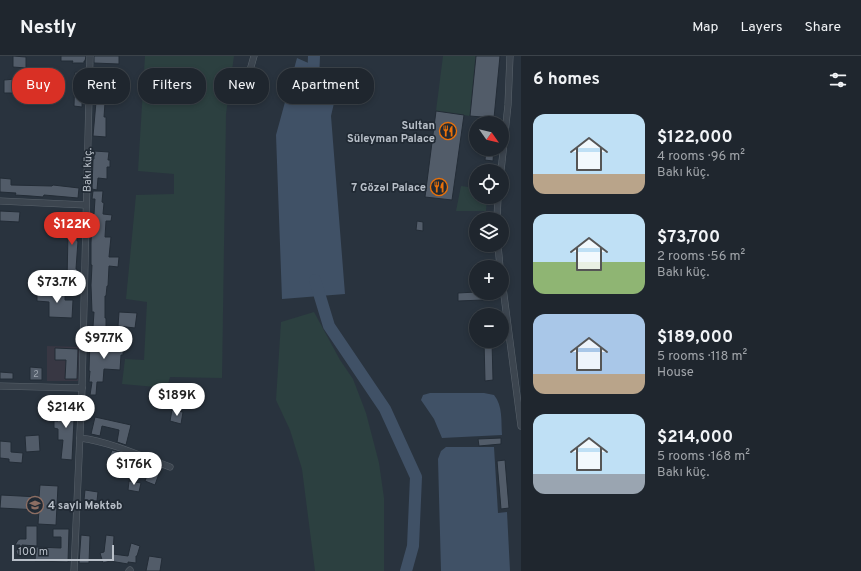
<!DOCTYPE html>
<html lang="en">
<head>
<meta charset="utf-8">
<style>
  body { margin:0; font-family:Overpass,sans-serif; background:#2c323a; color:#f1f3f6; height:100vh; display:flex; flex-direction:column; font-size:15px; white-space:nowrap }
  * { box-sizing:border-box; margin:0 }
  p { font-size:13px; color:#a1a5aa }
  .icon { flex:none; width:22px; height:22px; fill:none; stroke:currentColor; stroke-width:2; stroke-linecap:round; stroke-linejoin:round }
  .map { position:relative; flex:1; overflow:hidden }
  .details { display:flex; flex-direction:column; background:#1f262e; width:340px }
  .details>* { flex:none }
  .hud { position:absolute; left:12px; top:12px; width:380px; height:36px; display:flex; gap:8px }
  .needle { width:26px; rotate:124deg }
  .fabs { position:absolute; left:469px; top:60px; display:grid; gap:8px }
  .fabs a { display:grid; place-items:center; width:40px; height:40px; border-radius:50%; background:#1f262e; box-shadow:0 2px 6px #0003,0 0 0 1px #3c434a; font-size:20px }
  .scale { position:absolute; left:12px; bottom:10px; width:102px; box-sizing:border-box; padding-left:4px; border:2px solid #b9c0c9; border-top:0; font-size:11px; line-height:14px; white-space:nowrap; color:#b9c0c9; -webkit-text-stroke:3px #212a34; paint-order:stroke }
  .price { position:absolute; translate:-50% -34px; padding:0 9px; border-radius:14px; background:#fff; color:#222; font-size:13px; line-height:26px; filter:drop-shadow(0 1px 2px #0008) }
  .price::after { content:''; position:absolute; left:50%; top:24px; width:12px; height:9px; margin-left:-6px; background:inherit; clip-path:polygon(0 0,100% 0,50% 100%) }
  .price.current { background:#d93025; color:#fff }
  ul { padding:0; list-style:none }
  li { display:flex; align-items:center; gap:12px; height:100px; padding:0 12px }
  li span { display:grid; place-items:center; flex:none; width:112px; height:80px; border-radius:12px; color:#555 }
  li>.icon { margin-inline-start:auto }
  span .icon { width:48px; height:48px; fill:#fffc; stroke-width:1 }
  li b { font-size:17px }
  h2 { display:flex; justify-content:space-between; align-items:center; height:48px; padding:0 12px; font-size:17px }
  .chip { padding:0 14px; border-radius:16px; background:#1f262e; box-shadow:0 2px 6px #0003,0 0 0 1px #3c434a; font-size:14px; line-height:36px }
  .chip.current { background:#d93025; color:#fff }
  header { display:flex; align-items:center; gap:24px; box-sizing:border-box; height:56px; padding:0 20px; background:#1f262e; border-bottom:1px solid #3c434a }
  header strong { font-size:19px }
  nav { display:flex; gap:22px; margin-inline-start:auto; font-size:14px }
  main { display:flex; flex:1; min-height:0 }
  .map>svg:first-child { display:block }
</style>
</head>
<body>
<header>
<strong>Nestly</strong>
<nav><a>Map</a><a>Layers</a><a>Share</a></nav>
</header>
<main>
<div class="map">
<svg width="521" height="515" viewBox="0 0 521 515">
  <rect width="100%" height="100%" fill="#29333e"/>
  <polygon fill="#383743" points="47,290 79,291 78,325 47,325"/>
  <g fill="#2c4040">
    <polygon points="145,0 234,0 226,58 222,322 170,321 167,332 122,328 125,303 144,304 147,246 126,243 136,139 174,138 174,118 138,115"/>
    <polygon points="443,0 476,0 470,60 436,55"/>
    <polygon points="461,130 476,132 476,141 487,141 486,155 456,155"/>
    <polygon points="314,256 340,304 353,323 366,357 379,407 384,442 384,515 315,515 302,413 290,374 276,344 281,266"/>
  </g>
  <g fill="#405166">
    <polygon points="297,2 340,21 331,60 345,238 282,243 276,79"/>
    <path d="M430,337H484L494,339C503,350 501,365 502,379L442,382L434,363L421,344L423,339Z"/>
    <polygon points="446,391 494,391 498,457 507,456 510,515 441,515 438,403 441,395"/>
  </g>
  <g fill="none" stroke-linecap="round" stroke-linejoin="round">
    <g stroke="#405166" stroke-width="12">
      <polyline points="313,25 314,0"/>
      <polyline points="315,224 329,270 385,353 416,421 413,490 406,515"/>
    </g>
  </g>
  <g fill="#525c69" stroke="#232c36">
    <polygon points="13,0 26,1 26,12 13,11"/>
    <polygon points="61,0 86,0 85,5 84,5 84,7 72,7 73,5 61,5"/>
    <polygon points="94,0 119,0 119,8 94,7"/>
    <polygon points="476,0 500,0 494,62 470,60"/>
    <polygon points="75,16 83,17 82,51 74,50"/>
    <polygon points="97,18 107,18 104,61 106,61 106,81 93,80 96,46"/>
    <polygon points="16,23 16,37 4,37 4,24"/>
    <polygon points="436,55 464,59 452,144 425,141"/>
    <polygon points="486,93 494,93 493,105 485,104"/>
    <polygon points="94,95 109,96 108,104 110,104 110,111 107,111 107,123 98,122 97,134 92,133 93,103 94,103"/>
    <polygon points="0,122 11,123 11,129 52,130 53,129 79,132 78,142 44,139 43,141 31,140 15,139 16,137 0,136"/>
    <polygon points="93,135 103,135 102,146 104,147 103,158 112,159 111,165 106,165 105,181 111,181 109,201 119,201 118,211 109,210 108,230 107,230 106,240 105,240 105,262 106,262 106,272 93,271 94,256 92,256 91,229 92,209 91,209 91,187 92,164 93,157 94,158 95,143 92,143"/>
    <polygon points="0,155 20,156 19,166 0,165"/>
    <polygon points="65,157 78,158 77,185 78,185 76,213 77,213 77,227 67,227 68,175 64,175"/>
    <polygon points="417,165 423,166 423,175 416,174"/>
    <polygon points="37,235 65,236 65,244 73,244 72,262 49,261 49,246 37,245"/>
    <polygon points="476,236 482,237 483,244 458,245 458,237"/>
    <polygon points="119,256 137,257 135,272 118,270"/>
    <polygon points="90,284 123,285 123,299 121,299 120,314 104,313 103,326 97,326 96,339 90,339 92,326 89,326 90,315 89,315"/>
    <polygon points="484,285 492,285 493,324 485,325"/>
    <polygon points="55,292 78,293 77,323 65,323 66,304 55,304"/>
    <polygon points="30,311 42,312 42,324 30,324"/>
    <polygon points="0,316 13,317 13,323 0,323"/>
    <polygon points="67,344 75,344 72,404 61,403 63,384 58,384 58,373 54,372 54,365 58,365 59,353 66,354"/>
    <polygon points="172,354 183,356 181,368 170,365"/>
    <polygon points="95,361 131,369 126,389 117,386 119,374 102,370 100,380 91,378"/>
    <polygon points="39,379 40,395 26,396 25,380"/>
    <polygon points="501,382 501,388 479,390 478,383"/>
    <polygon points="0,385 11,386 11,396 23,397 22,407 9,406 9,403 0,402"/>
    <polygon points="112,394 122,397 116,414 106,411"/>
    <polygon points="505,404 509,452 501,453 497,405"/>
    <polygon points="151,409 161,412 155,429 145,425"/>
    <polygon points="129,425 141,427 139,436 128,434"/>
    <polygon points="40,429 58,430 56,469 38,468 39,454 0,452 1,439 39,441"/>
    <polygon points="85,434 98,436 97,445 84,444"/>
    <polygon points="26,470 37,470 37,490 22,489 24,496 24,498 20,500 17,498 16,495 20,489 15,489 18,484 20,483 26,483"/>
    <polygon points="53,473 69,473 68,506 35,505 36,491 61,492 61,481 53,481"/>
    <polygon points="81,479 90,480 89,507 79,507"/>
    <polygon points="106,479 114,480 113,498 128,500 131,487 140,490 137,500 136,500 136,507 128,506 128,508 110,505 103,507 100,497 104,496"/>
    <polygon points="149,500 162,502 160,515 146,515"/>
  </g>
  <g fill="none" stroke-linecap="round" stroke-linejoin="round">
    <g stroke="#5a636c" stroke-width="7">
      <g id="minor">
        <polyline points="245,32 254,0"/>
        <polyline points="501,115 508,49 510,0"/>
        <polyline points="0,145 86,149"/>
        <polyline points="497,163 498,141"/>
        <polyline points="498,189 500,211"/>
        <polyline points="502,224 521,370"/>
        <polyline points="0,330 82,332"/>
        <path d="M80,382C111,386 141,400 170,411"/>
        <polyline points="74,515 82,332 90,0"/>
        <polyline points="129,515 130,514"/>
      </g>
    </g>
    <use href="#minor" stroke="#3c454f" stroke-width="6"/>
  </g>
  <defs>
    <g id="restaurant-ring" transform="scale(0.9)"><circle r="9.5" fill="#212a34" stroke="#e8710a" stroke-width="1.5"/><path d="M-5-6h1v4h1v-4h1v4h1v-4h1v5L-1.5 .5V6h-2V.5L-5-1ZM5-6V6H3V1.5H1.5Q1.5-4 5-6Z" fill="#e8710a"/></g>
    <g id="school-ring" transform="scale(0.9)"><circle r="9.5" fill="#212a34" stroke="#8d6e63" stroke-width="1.5"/><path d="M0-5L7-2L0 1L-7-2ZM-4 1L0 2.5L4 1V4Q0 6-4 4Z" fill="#8d6e63"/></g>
  </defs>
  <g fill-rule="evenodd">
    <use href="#restaurant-ring" x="448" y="75"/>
    <use href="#restaurant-ring" x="439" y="131"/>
    <use href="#school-ring" x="35" y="449"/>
  </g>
  <g text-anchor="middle" stroke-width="3.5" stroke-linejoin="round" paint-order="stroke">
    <g font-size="9" fill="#9fa7b1">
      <text x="36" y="321">2</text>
    </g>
    <g font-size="11" font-weight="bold" fill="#b9c0c9" stroke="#212a34" text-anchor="end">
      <text x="435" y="73">Sultan<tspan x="435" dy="13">Süleyman Palace</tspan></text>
      <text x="426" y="135">7 Gözəl Palace</text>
      <text x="48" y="453" text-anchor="start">4 saylı Məktəb</text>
    </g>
    <g font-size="11" fill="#b9c0c9" stroke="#212a34">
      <text transform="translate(87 114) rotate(-89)" y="4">Bakı küç.</text>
    </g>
  </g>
</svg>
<div class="fabs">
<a><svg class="needle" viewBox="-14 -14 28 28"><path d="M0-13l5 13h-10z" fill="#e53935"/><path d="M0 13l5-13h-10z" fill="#a1a5aa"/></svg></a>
<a><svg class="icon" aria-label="locate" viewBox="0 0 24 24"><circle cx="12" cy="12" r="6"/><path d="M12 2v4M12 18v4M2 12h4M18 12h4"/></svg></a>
<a><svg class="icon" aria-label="layers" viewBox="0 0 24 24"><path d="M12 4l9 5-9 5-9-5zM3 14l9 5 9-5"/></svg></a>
<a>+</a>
<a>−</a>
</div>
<div class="scale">100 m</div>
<b class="price current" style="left:72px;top:190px">$122K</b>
<b class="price" style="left:57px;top:248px">$73.7K</b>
<b class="price" style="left:104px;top:304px">$97.7K</b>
<b class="price" style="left:177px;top:361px">$189K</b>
<b class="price" style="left:66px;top:373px">$214K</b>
<b class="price" style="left:134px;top:430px">$176K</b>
<div class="hud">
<a class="chip current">Buy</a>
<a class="chip">Rent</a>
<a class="chip">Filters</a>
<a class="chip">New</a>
<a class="chip">Apartment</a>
</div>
</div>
<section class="details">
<h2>6 homes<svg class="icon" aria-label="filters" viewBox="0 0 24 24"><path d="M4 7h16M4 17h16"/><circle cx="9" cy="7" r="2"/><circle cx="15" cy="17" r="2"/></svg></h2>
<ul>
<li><span style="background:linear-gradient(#bfe0f5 75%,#b9a48a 0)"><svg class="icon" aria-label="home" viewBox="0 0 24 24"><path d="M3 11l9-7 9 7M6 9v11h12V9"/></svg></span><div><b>$122,000</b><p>4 rooms · 96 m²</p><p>Bakı küç.</p></div></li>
<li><span style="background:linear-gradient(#bfe0f5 60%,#8fb573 0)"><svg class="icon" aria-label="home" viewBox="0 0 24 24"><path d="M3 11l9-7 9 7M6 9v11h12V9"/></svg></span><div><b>$73,700</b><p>2 rooms · 56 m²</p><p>Bakı küç.</p></div></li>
<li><span style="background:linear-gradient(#a9c7e8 75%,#b9a48a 0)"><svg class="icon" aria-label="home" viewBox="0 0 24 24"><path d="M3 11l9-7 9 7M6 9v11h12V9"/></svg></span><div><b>$189,000</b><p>5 rooms · 118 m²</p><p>House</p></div></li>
<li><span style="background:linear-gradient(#bfe0f5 75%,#9aa5b1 0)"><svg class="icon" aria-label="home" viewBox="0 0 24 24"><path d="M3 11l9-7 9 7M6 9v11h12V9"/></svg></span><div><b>$214,000</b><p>5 rooms · 168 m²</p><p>Bakı küç.</p></div></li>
</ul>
</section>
</main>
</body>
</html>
